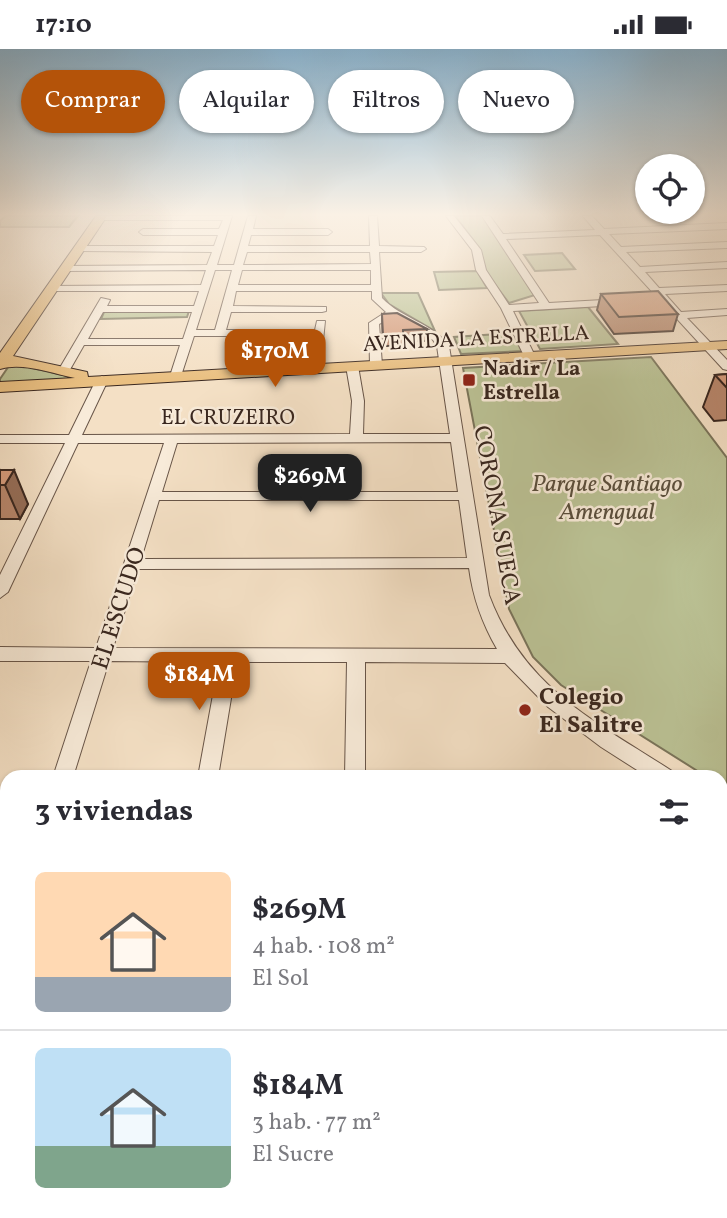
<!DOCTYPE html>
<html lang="es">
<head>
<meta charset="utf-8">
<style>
  body { margin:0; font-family:Vollkorn,serif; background:#f2f2f3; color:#2b2b33; height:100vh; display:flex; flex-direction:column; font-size:26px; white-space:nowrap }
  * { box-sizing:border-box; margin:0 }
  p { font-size:23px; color:#7c7c81 }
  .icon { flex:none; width:38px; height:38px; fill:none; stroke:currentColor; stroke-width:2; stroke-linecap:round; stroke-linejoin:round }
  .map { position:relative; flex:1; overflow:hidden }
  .details { position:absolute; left:0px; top:721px; width:728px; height:448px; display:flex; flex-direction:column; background:#fff; border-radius:21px 21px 0 0; box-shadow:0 2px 5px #0004 }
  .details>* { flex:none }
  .guide { position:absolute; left:21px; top:21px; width:686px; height:63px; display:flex; gap:14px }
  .controls { position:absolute; left:635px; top:105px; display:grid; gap:14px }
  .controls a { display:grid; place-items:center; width:70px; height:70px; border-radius:50%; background:#fff; box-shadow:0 2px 5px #0004; font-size:35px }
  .price { position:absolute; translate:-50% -60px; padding:0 16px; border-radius:14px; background:#b45309; color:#fff; font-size:23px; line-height:46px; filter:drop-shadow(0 2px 4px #0008) }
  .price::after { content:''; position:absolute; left:50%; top:42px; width:21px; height:16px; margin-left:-10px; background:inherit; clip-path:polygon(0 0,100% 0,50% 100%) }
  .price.selected { background:#222; color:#fff }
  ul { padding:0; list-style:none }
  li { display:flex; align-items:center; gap:21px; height:175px; padding:0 35px }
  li+li { border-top:2px solid #e1e1e2 }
  li span { display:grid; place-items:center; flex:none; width:196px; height:140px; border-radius:10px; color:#555 }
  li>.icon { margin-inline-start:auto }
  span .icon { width:84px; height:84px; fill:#fffc; stroke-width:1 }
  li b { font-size:30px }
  h2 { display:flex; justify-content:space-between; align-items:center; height:84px; padding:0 35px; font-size:30px }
  .chip { padding:0 24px; border-radius:32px; background:#fff; box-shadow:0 2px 5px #0004; font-size:24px; line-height:63px }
  .chip.selected { background:#b45309; color:#fff }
  .status { display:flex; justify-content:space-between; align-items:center; height:49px; padding:0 35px; background:#fff; direction:ltr }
  .status svg { height:19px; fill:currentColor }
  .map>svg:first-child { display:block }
</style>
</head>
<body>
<div class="status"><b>17:10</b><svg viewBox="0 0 49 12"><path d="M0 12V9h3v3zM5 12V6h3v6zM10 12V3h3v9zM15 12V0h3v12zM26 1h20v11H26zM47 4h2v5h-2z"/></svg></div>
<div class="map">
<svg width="727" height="1169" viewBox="0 0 727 1169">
  <rect width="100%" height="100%" fill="#f4e0c5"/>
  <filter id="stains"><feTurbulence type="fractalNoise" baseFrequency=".00286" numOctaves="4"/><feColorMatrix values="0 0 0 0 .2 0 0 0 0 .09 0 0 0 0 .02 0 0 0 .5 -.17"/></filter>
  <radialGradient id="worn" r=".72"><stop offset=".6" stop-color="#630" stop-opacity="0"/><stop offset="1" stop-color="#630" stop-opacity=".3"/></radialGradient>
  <g fill="#bbc295" stroke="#7a745a" stroke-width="2">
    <polygon points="5,167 78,167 69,178 0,178 0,172"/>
    <polygon points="455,167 483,167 535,246 509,254 485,222 480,200"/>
    <polygon points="562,204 575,220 535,222 524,206"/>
    <polygon points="477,222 487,239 439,241 434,223"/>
    <polygon points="381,244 418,244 435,282 389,255"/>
    <polygon points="588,258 618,295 540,300 519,262"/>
    <polygon points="189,262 187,268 101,270 104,263"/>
    <polygon points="514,284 523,302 461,305 454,288"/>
    <polygon points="651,308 727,409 727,740 721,737 721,728 707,728 561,636 533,608 509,560 463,319"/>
    <polygon points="11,314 71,328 70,331 0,336 0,330"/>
  </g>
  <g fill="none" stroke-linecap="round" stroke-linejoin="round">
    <g stroke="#685548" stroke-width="2">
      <g id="minor">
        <path d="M232,167L217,216H234L248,167H256L253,180H328L332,183L328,186H251L248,197H370L369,167H377L379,197L424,198L426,200L421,203H379L382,249C402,270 431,273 449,297L489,546C524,639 593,671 672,722L675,728H648L601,698L548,658L505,614L365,613V728H345L347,613H237L218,728H198L219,613L109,612L73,728H53L91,612H0V598L96,599L164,394H78L8,543L0,549V526L65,394H0V386H69L96,331L102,327L108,331L82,386L350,385L352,352L346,317L352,314L358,317L364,352L363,385H450L437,297L433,291L394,268L379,275L382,316L376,319L370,316L369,274L386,263L372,250V242H236L233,257L326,258V262L322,263H231L226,281H315L317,272H325L320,321L310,319L314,287H194L180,330L170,327L180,296H84L68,324H60L58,322L101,249L110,251L107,257H194L199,242H52L47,239L48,237L201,236L206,221L66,222L61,219L63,217L207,216L212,203L79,202L74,199L76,197H214L218,186H143L139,183L143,180H219L223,171H101L97,167ZM247,203H370L371,215L243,216ZM215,221H232L215,281H196ZM242,221H371V236H238ZM103,263H192L183,290H88ZM451,393L458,443H162L177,394ZM159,451H459L467,509L141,510ZM469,519C473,549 482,574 497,600L113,599L138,520Z"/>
        <polygon points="446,167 454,167 481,201 486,221 509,256 539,254 482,167 490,167 503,185 595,181 583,167 592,167 604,180 727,174 727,180 609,185 621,198 727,193 727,199 626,203 640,218 727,213 727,219 645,223 659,239 727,236 727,242 665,245 681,263 727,260 727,266 687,269 727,311 727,321 723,320 600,186 506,190 549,254 621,250 626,253 621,256 513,262 535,307 525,309 501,259 476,221 472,201"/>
        <polygon points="721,755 727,758 727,779 721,776"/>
        <polygon points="7,891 7,934 0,936 0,894"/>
        <rect x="721" y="1048" width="6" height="28"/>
        <rect x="0" y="1049" width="7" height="28"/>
        <rect x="336" y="1162" width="30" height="7"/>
        <rect x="421" y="1162" width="30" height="7"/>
        <polygon points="631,1162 661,1162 662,1169 632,1169"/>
      </g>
    </g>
    <g stroke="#39271f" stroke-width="2">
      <path id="major" d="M96,167H107L13,307L87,323L88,328L727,292V300L0,343V333L75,329C51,324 22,313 0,320V304Z"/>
    </g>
    <use href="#minor" fill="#f8ebd9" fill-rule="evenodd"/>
    <use href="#major" fill="#eac082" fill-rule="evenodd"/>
  </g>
  <g fill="#b7866b" stroke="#39271f" stroke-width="2">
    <polygon points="601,245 678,265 673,282 614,285 597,261"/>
    <polygon points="382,265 427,280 426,292 403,292 403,297 383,297"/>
    <polygon points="727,325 727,371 714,372 703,358 715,326"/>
    <polygon points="0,421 28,455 20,470 0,470"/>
  </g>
  <polygon fill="#956d57" stroke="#39271f" stroke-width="2" points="14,421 28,455 20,470 5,436"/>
  <g fill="#d59c7c" stroke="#39271f" stroke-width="2">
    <polygon points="658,242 678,265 619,268 601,245"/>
    <polygon points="397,264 427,280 403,281 403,286 383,286 382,265"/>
    <polygon points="727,325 727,339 715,326"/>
    <polygon points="0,421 14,421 5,436 0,436"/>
  </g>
  <linearGradient id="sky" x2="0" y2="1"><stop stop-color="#8ab7d6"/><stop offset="0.5" stop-color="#faf1e5"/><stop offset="1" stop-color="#faf1e5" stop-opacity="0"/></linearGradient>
  <rect width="727" height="331" fill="url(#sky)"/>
  <g fill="#8f2418" stroke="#f8ebd9" stroke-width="2.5">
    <rect x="462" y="324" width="14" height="14" rx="3.5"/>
    <circle cx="525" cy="661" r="7"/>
  </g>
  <g text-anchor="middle" stroke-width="5" stroke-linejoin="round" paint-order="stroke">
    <g font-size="21" fill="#39271f" stroke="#f8ebd9">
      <text transform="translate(476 289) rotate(-3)" y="7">AVENIDA LA ESTRELLA</text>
      <text x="228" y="375">EL CRUZEIRO</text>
    </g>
    <g font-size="21" font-weight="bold" fill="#39271f" stroke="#f8ebd9" text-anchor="start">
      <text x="483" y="326">Nadir / La<tspan x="483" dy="24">Estrella</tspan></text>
    </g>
    <g font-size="24" font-style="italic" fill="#5a4e3c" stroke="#f8ebd9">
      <text x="607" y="442">Parque Santiago<tspan x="607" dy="28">Amengual</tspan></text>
    </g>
    <g font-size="24" fill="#39271f" stroke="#f8ebd9">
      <text transform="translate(498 466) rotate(80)" y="8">CORONA SUECA</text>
      <text transform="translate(118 559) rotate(-72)" y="8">EL ESCUDO</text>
    </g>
    <g font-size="24" font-weight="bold" fill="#39271f" stroke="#f8ebd9" text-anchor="start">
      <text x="539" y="655">Colegio<tspan x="539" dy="28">El Salitre</tspan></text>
    </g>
  </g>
  <rect width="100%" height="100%" filter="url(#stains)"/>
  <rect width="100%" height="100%" fill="url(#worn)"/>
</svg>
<div class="controls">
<a><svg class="icon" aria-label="locate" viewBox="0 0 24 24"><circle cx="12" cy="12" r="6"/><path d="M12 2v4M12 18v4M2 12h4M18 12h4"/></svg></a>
</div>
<b class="price" style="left:275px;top:340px">$170M</b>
<b class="price selected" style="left:310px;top:465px">$269M</b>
<b class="price" style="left:199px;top:663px">$184M</b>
<div class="guide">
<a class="chip selected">Comprar</a>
<a class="chip">Alquilar</a>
<a class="chip">Filtros</a>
<a class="chip">Nuevo</a>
</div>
<section class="details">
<h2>3 viviendas<svg class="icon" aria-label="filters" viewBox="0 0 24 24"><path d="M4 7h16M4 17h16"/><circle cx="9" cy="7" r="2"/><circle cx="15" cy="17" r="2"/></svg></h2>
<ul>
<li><span style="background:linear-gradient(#ffd9b3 75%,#9aa5b1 0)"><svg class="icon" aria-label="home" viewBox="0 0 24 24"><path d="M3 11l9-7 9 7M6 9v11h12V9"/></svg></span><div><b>$269M</b><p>4 hab. · 108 m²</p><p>El Sol</p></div></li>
<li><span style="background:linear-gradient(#bfe0f5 70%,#7fa58c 0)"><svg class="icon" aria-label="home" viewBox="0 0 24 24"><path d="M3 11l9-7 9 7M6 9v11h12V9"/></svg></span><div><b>$184M</b><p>3 hab. · 77 m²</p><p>El Sucre</p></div></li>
</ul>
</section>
</div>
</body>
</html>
